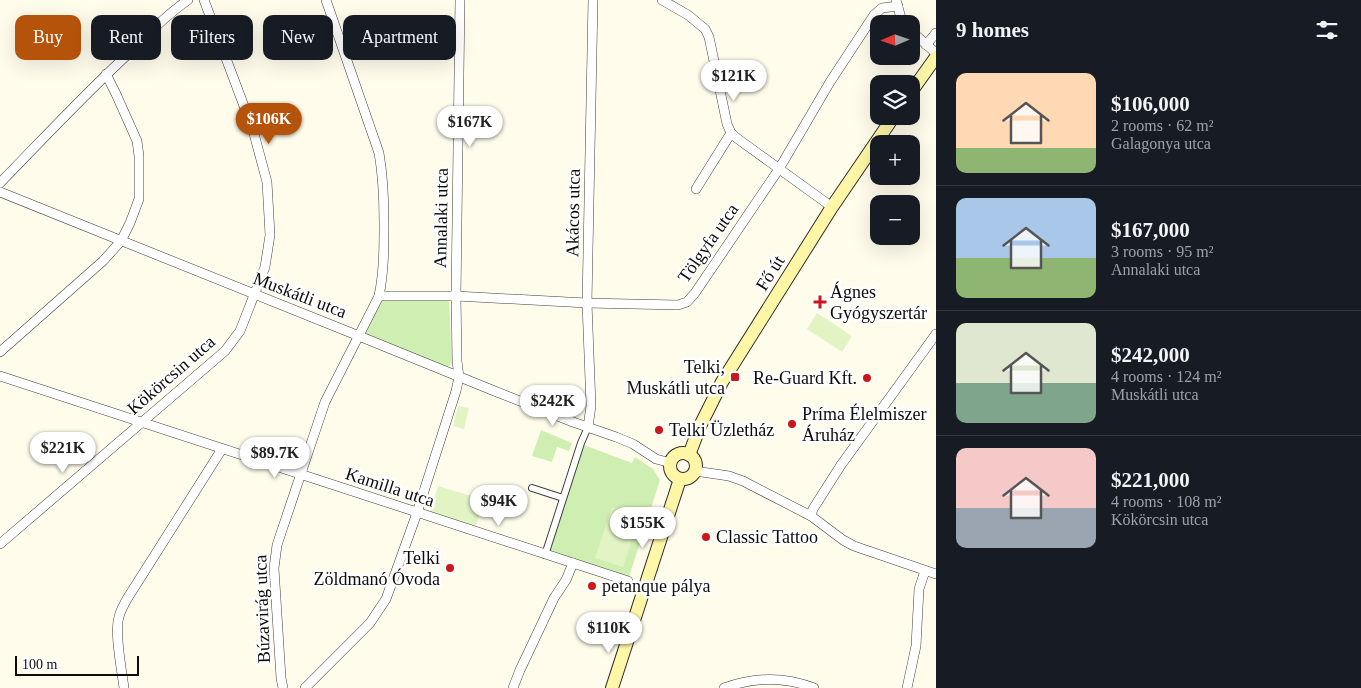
<!DOCTYPE html>
<html lang="en">
<head>
<meta charset="utf-8">
<style>
  body { margin:0; font-family:"Times New Roman",serif; background:#242831; color:#f1f3f6; height:100vh; display:flex; flex-direction:column; font-size:19px; white-space:nowrap }
  * { box-sizing:border-box; margin:0 }
  p { font-size:16px; color:#9ea1a6 }
  .icon { flex:none; width:28px; height:28px; fill:none; stroke:currentColor; stroke-width:2; stroke-linecap:round; stroke-linejoin:round }
  .map { position:relative; flex:1; overflow:hidden }
  .details { display:flex; flex-direction:column; background:#171b24; width:425px }
  .details>* { flex:none }
  .top-card { position:absolute; left:15px; top:15px; width:475px; height:45px; display:flex; gap:10px }
  .needle { width:32px; rotate:268deg }
  .controls { position:absolute; left:870px; top:15px; display:grid; gap:10px }
  .controls a { display:grid; place-items:center; width:50px; height:50px; border-radius:10px; background:#171b24; box-shadow:0 5px 20px #0002; font-size:25px }
  .scale { position:absolute; left:15px; bottom:12px; width:124px; box-sizing:border-box; padding-left:5px; border:2px solid #0c0c0c; border-top:0; font-size:14px; line-height:18px; white-space:nowrap; color:#0c0c0c; -webkit-text-stroke:4px #fff; paint-order:stroke }
  .price { position:absolute; translate:-50% -42px; padding:0 11px; border-radius:18px; background:#fff; color:#222; font-size:16px; line-height:32px; filter:drop-shadow(0 1px 2px #0008) }
  .price::after { content:''; position:absolute; left:50%; top:30px; width:15px; height:11px; margin-left:-8px; background:inherit; clip-path:polygon(0 0,100% 0,50% 100%) }
  .price.on { background:#b45309; color:#fff }
  ul { padding:0; list-style:none }
  li { display:flex; align-items:center; gap:15px; height:125px; padding:0 20px }
  li+li { border-top:1px solid #363941 }
  li span { display:grid; place-items:center; flex:none; width:140px; height:100px; border-radius:10px; color:#555 }
  li>.icon { margin-inline-start:auto }
  span .icon { width:60px; height:60px; fill:#fffc; stroke-width:1 }
  li b { font-size:21px }
  h2 { display:flex; justify-content:space-between; align-items:center; height:60px; padding:0 20px; font-size:21px }
  .chip { padding:0 18px; border-radius:10px; background:#171b24; box-shadow:0 5px 20px #0002; font-size:18px; line-height:45px }
  .chip.on { background:#b45309; color:#fff }
  main { display:flex; flex:1; min-height:0 }
  .map>svg:first-child { display:block }
</style>
</head>
<body>
<main>
<div class="map">
<svg width="936" height="688" viewBox="0 0 936 688">
  <rect width="100%" height="100%" fill="#fffcec"/>
  <g fill="#cfeeb1">
    <polygon points="449,299 452,363 446,369 364,334 382,300"/>
    <polygon points="541,430 572,443 569,451 557,447 552,462 532,456"/>
    <polygon points="584,445 632,463 635,457 653,469 660,480 629,577 549,552"/>
  </g>
  <g fill="#e2f4c4">
    <polygon points="817,313 852,336 842,352 807,329"/>
    <polygon points="458,406 469,408 464,429 453,426"/>
    <polygon points="438,486 484,500 476,526 430,512"/>
    <polygon points="612,507 640,516 623,567 595,558"/>
  </g>
  <g fill="none" stroke-linecap="round" stroke-linejoin="round">
    <g stroke="#3f3f3f" stroke-width="8">
      <g id="pedestrian">
        <polyline points="532,488 563,498"/>
        <polyline points="545,555 581,443 588,427"/>
      </g>
    </g>
    <g stroke="#3f3f3f" stroke-width="10">
      <g id="minor">
        <polyline points="662,0 688,15 705,29 709,37 727,124 731,133 738,139 832,207"/>
        <polyline points="896,0 901,18 905,24"/>
        <polyline points="911,31 936,53"/>
        <polyline points="926,45 936,33"/>
        <path d="M0,183C42,140 82,97 126,56C146,36 165,16 188,0"/>
        <polyline points="696,189 731,133"/>
        <polyline points="0,192 359,336 492,390 573,422 616,437 633,444 656,459 671,463"/>
        <polyline points="379,296 456,296 587,303 678,305 687,302 695,293 779,169 830,82 874,15 882,8 898,6"/>
        <polyline points="0,352 103,261 121,241 130,223 139,199 139,156 137,141 116,94 106,74"/>
        <polyline points="0,376 628,581"/>
        <polyline points="588,427 591,406 587,303 593,0"/>
        <polyline points="695,471 729,476 743,481 811,516 843,540 854,546 936,574"/>
        <polyline points="811,516 813,509 841,465 936,334"/>
        <polyline points="0,544 225,351 240,331 265,267 270,235 267,182 253,130 204,0"/>
        <path d="M124,688C122,671 114,632 119,617C120,611 124,605 127,599L222,449"/>
        <path d="M283,688L281,678L274,568L277,545L325,402L379,296C384,271 384,248 384,223C384,199 383,176 379,153L326,0"/>
        <polyline points="305,688 370,623 386,599 417,513 456,391 459,377 457,361 456,296 460,0"/>
        <polyline points="513,688 520,670 554,598 566,580 573,563"/>
        <path d="M724,688C754,677 784,676 814,688"/>
        <polyline points="907,688 916,646 919,589 925,571"/>
      </g>
    </g>
    <g stroke="#2e2e2e" stroke-width="14">
      <g id="secondary">
        <polyline points="911,92 936,57"/>
        <circle cx="683" cy="466" r="13"/>
        <polyline points="689,455 700,426 722,382 832,207 894,116"/>
        <polyline points="612,688 680,479"/>
      </g>
    </g>
    <use href="#pedestrian" stroke="#fff" stroke-width="6"/>
    <use href="#minor" stroke="#fff" stroke-width="9"/>
    <use href="#secondary" stroke="#fff7a7" stroke-width="12"/>
  </g>
  <g fill="#cb161b" stroke="#fff" stroke-width="2">
    <path d="M817.5 294.5h5v5h5v5h-5v5h-5v-5h-5v-5h5z"/>
    <rect x="730" y="372" width="10" height="10" rx="2.5"/>
    <circle cx="867" cy="378" r="5"/>
    <circle cx="792" cy="424" r="5"/>
    <circle cx="659" cy="430" r="5"/>
    <circle cx="706" cy="537" r="5"/>
    <circle cx="450" cy="568" r="5"/>
    <circle cx="592" cy="586" r="5"/>
  </g>
  <g text-anchor="middle" stroke-width="5" stroke-linejoin="round" paint-order="stroke">
    <g font-size="18" fill="#0c0c0c" stroke="#fff">
      <text transform="translate(573 213) rotate(-89)" y="6">Akácos utca</text>
      <text transform="translate(441 218) rotate(-89)" y="6">Annalaki utca</text>
      <text transform="translate(708 243) rotate(-55)" y="6">Tölgyfa utca</text>
      <text transform="translate(770 273) rotate(-58)" y="6">Fő út</text>
      <text transform="translate(300 295) rotate(21)" y="6">Muskátli utca</text>
      <text transform="translate(171 375) rotate(-41)" y="6">Kökörcsin utca</text>
      <text transform="translate(390 487) rotate(18)" y="6">Kamilla utca</text>
      <text transform="translate(262 609) rotate(-92)" y="6">Búzavirág utca</text>
    </g>
    <g font-size="18" fill="#0c0c0c" stroke="#fff" text-anchor="start">
      <text x="830" y="298">Ágnes<tspan x="830" dy="21">Gyógyszertár</tspan></text>
      <text x="725" y="373" text-anchor="end">Telki,<tspan x="725" dy="21">Muskátli utca</tspan></text>
      <text x="857" y="384" text-anchor="end">Re-Guard Kft.</text>
      <text x="802" y="420">Príma Élelmiszer<tspan x="802" dy="21">Áruház</tspan></text>
      <text x="669" y="436">Telki Üzletház</text>
      <text x="716" y="543">Classic Tattoo</text>
      <text x="440" y="564" text-anchor="end">Telki<tspan x="440" dy="21">Zöldmanó Óvoda</tspan></text>
      <text x="602" y="592">petanque pálya</text>
    </g>
  </g>
</svg>
<div class="controls">
<a><svg class="needle" viewBox="-14 -14 28 28"><path d="M0-13l5 13h-10z" fill="#e53935"/><path d="M0 13l5-13h-10z" fill="#9ea1a6"/></svg></a>
<a><svg class="icon" aria-label="layers" viewBox="0 0 24 24"><path d="M12 4l9 5-9 5-9-5zM3 14l9 5 9-5"/></svg></a>
<a>+</a>
<a>−</a>
</div>
<div class="scale">100 m</div>
<b class="price" style="left:734px;top:102px">$121K</b>
<b class="price on" style="left:269px;top:145px">$106K</b>
<b class="price" style="left:470px;top:148px">$167K</b>
<b class="price" style="left:553px;top:427px">$242K</b>
<b class="price" style="left:63px;top:474px">$221K</b>
<b class="price" style="left:275px;top:479px">$89.7K</b>
<b class="price" style="left:499px;top:527px">$94K</b>
<b class="price" style="left:643px;top:549px">$155K</b>
<b class="price" style="left:609px;top:654px">$110K</b>
<div class="top-card">
<a class="chip on">Buy</a>
<a class="chip">Rent</a>
<a class="chip">Filters</a>
<a class="chip">New</a>
<a class="chip">Apartment</a>
</div>
</div>
<section class="details">
<h2>9 homes<svg class="icon" aria-label="filters" viewBox="0 0 24 24"><path d="M4 7h16M4 17h16"/><circle cx="9" cy="7" r="2"/><circle cx="15" cy="17" r="2"/></svg></h2>
<ul>
<li><span style="background:linear-gradient(#ffd9b3 75%,#8fb573 0)"><svg class="icon" aria-label="home" viewBox="0 0 24 24"><path d="M3 11l9-7 9 7M6 9v11h12V9"/></svg></span><div><b>$106,000</b><p>2 rooms · 62 m²</p><p>Galagonya utca</p></div></li>
<li><span style="background:linear-gradient(#a9c7e8 60%,#8fb573 0)"><svg class="icon" aria-label="home" viewBox="0 0 24 24"><path d="M3 11l9-7 9 7M6 9v11h12V9"/></svg></span><div><b>$167,000</b><p>3 rooms · 95 m²</p><p>Annalaki utca</p></div></li>
<li><span style="background:linear-gradient(#dfe7d0 60%,#7fa58c 0)"><svg class="icon" aria-label="home" viewBox="0 0 24 24"><path d="M3 11l9-7 9 7M6 9v11h12V9"/></svg></span><div><b>$242,000</b><p>4 rooms · 124 m²</p><p>Muskátli utca</p></div></li>
<li><span style="background:linear-gradient(#f6c9c9 60%,#9aa5b1 0)"><svg class="icon" aria-label="home" viewBox="0 0 24 24"><path d="M3 11l9-7 9 7M6 9v11h12V9"/></svg></span><div><b>$221,000</b><p>4 rooms · 108 m²</p><p>Kökörcsin utca</p></div></li>
</ul>
</section>
</main>
</body>
</html>
